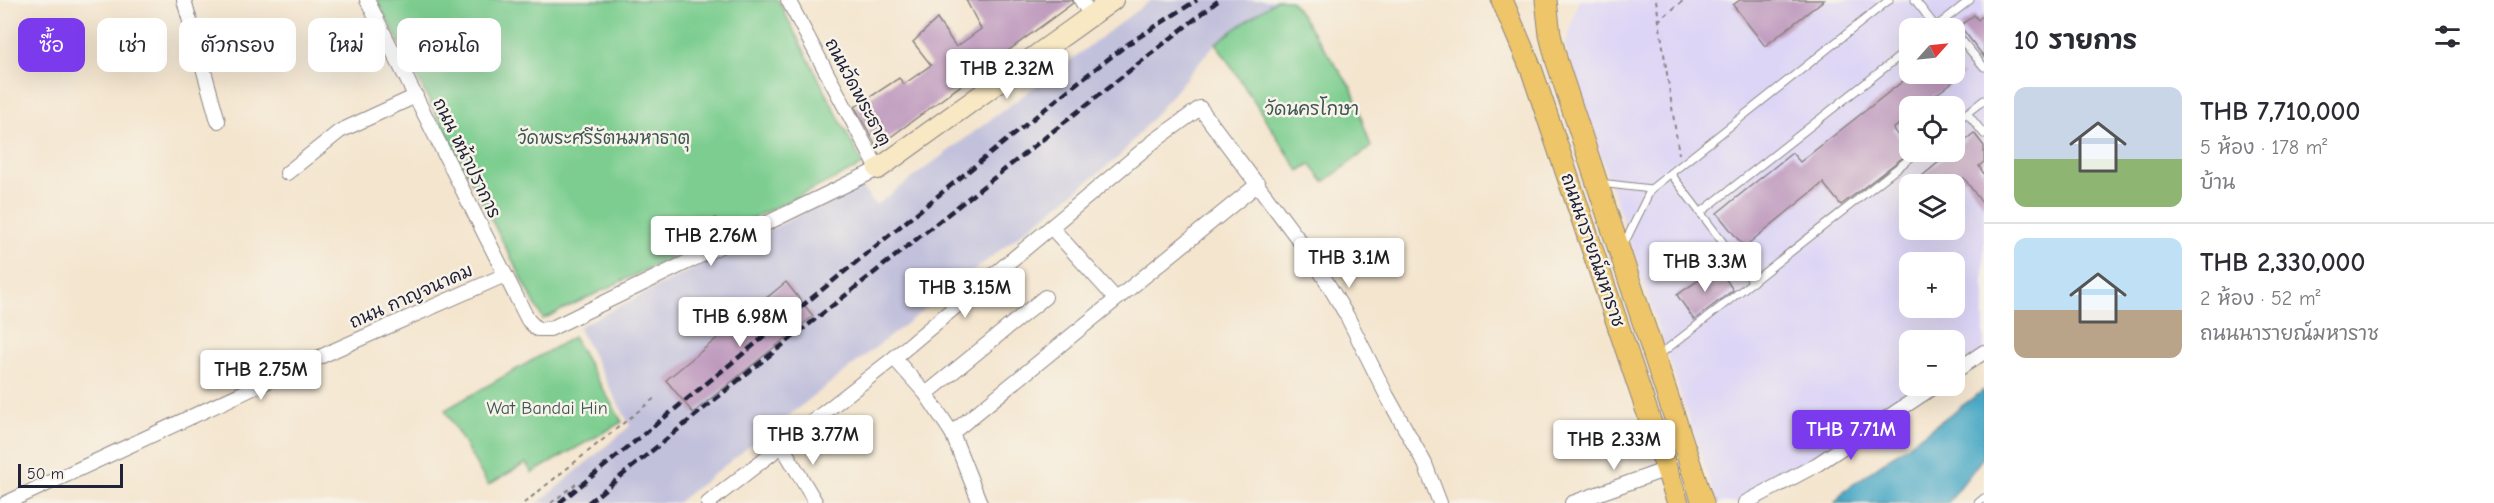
<!DOCTYPE html>
<html lang="th">
<head>
<meta charset="utf-8">
<style>
  body { margin:0; font-family:"Comic Neue","Playpen Sans Thai",sans-serif; background:#f7f7f7; color:#2b2b33; height:100vh; display:flex; flex-direction:column; font-size:22px; white-space:nowrap }
  * { box-sizing:border-box; margin:0 }
  p { font-size:20px; color:#7c7c81 }
  .icon { flex:none; width:33px; height:33px; fill:none; stroke:currentColor; stroke-width:2; stroke-linecap:round; stroke-linejoin:round }
  .map { position:relative; flex:1; overflow:hidden }
  .details { display:flex; flex-direction:column; background:#fff; width:510px }
  .details>* { flex:none }
  .banner { position:absolute; left:18px; top:18px; width:570px; height:54px; display:flex; gap:12px }
  .needle { width:39px; rotate:63deg }
  .fabs { position:absolute; left:1899px; top:18px; display:grid; gap:12px }
  .fabs a { display:grid; place-items:center; width:66px; height:66px; border-radius:12px; background:#fff; box-shadow:0 6px 24px #0002; font-size:30px }
  .scale { position:absolute; left:18px; bottom:15px; width:105px; box-sizing:border-box; padding-left:6px; border:3px solid #22223b; border-top:0; font-size:16px; line-height:21px; white-space:nowrap; color:#22223b; -webkit-text-stroke:4px #f7f3e8; paint-order:stroke }
  .price { position:absolute; translate:-50% -51px; padding:0 14px; border-radius:6px; background:#fff; color:#222; font-size:20px; line-height:39px; filter:drop-shadow(0 2px 3px #0008) }
  .price::after { content:''; position:absolute; left:50%; top:36px; width:18px; height:14px; margin-left:-9px; background:inherit; clip-path:polygon(0 0,100% 0,50% 100%) }
  .price.current { background:#7c3aed; color:#fff }
  ul { padding:0; list-style:none }
  li { display:flex; align-items:center; gap:18px; height:150px; padding:0 30px }
  li+li { border-top:2px solid #e1e1e2 }
  li span { display:grid; place-items:center; flex:none; width:168px; height:120px; border-radius:12px; color:#555 }
  li>.icon { margin-inline-start:auto }
  span .icon { width:72px; height:72px; fill:#fffc; stroke-width:1 }
  li b { font-size:26px }
  h2 { display:flex; justify-content:space-between; align-items:center; height:72px; padding:0 30px; font-size:26px }
  .tag { padding:0 21px; border-radius:12px; background:#fff; box-shadow:0 6px 24px #0002; font-size:21px; line-height:54px }
  .tag.current { background:#7c3aed; color:#fff }
  main { display:flex; flex:1; min-height:0 }
  .map>svg:first-child { display:block }
</style>
</head>
<body>
<main>
<div class="map">
<svg width="1984" height="503" viewBox="0 0 1984 503">
  <rect width="100%" height="100%" fill="#f7f3e8"/>
  <filter id="ink" filterUnits="userSpaceOnUse"><feTurbulence type="fractalNoise" baseFrequency=".0167" numOctaves="2"/><feDisplacementMap in="SourceGraphic" scale="12" xChannelSelector="R" yChannelSelector="G"/><feConvolveMatrix kernelMatrix="1 2 1 2 8 2 1 2 1" color-interpolation-filters="sRGB"/></filter>
  <filter id="wash" filterUnits="userSpaceOnUse"><feTurbulence type="fractalNoise" baseFrequency=".008" numOctaves="4" result="noise"/><feDisplacementMap in="SourceGraphic" scale="24" xChannelSelector="R" yChannelSelector="G"/><feGaussianBlur stdDeviation="1.35" result="paint"/><feColorMatrix in="noise" values="0 0 0 0 0 0 0 0 0 0 0 0 0 0 0 0 0 1.4 0 .05"/><feComposite in="paint" operator="in"/></filter>
  <g filter="url(#wash)">
    <rect width="100%" height="100%" fill="#f4e5ce"/>
    <path fill="#ddd5f6" fill-rule="evenodd" d="M1579,0H1984V356L1955,373L1954,340H1910V386H1934L1735,503H1717L1565,47ZM1910,28H1954V74H1910ZM1910,106H1954V152H1910ZM1910,184H1954V230H1910ZM1910,262H1954V308H1910Z"/>
    <polygon fill="#c2c1dc" points="1151,0 1276,0 1216,43 1119,157 677,503 538,503 630,426 578,327 859,185 876,205"/>
    <g fill="#7bcd8f" stroke="#4e7865" stroke-width="1.5">
      <polygon points="377,0 778,0 863,165 543,319"/>
      <polygon points="1276,0 1291,0 1352,89 1371,147 1324,182 1310,164 1299,171 1216,43"/>
      <polygon points="573,337 622,422 532,473 526,463 488,485 445,410"/>
    </g>
    <polygon fill="#46a7c5" stroke="#346480" stroke-width="1.5" points="1984,390 1984,456 1948,503 1835,503 1844,491"/>
    <g id="blocks">
      <g fill="#be99be">
        <polygon points="966,0 1072,0 1073,3 877,147 855,107 899,78 904,84 931,65 913,42 937,19 956,47 981,29"/>
        <polygon points="1740,0 1824,0 1765,46 1733,5"/>
        <polygon points="1974,15 1978,20 1984,15 1984,57 1960,26"/>
        <polygon points="1912,74 1963,74 1921,106 1910,106 1910,116 1893,129 1910,152 1841,205 1823,183 1744,247 1717,213 1792,153 1800,162"/>
        <polygon points="1974,133 1984,146 1984,162 1979,166 1984,174 1984,206 1964,178 1956,184 1929,184 1922,176 1951,152 1954,152 1954,149"/>
        <polygon points="1718,267 1733,290 1694,320 1677,295"/>
        <polygon points="786,282 813,316 693,413 666,380"/>
      </g>
    </g>
  </g>
  <g filter="url(#ink)">
    <use href="#blocks" fill-opacity="0" stroke="#8b8484" stroke-width="1.5"/>
    <g fill="none" stroke-linecap="round" stroke-linejoin="round">
      <g stroke="#8b8484" stroke-width="9">
        <g id="lane">
          <polyline points="1915,0 1936,27"/>
          <polyline points="1934,28 1970,0"/>
          <polyline points="1954,31 1984,67"/>
          <polyline points="1967,113 1984,134"/>
          <polyline points="1954,123 1984,100"/>
          <polyline points="1671,174 1753,282"/>
          <polyline points="1600,183 1651,189 1623,246"/>
          <polyline points="1651,189 1889,0"/>
          <polyline points="1700,213 1910,48"/>
          <polyline points="1658,356 1918,152"/>
          <polyline points="1978,503 1984,498"/>
        </g>
      </g>
      <g stroke="#8b8484" stroke-width="16">
        <g id="street">
          <polyline points="184,0 218,121"/>
          <polyline points="367,0 528,320 537,329 550,329 878,169 788,0"/>
          <polyline points="1081,0 1092,17"/>
          <polyline points="287,173 340,131 416,96"/>
          <polyline points="1051,227 1116,299"/>
          <polyline points="894,358 926,394 952,433 980,503"/>
          <polyline points="1954,372 1984,352"/>
          <polyline points="926,394 1045,297"/>
          <polyline points="952,433 1258,184"/>
          <polyline points="782,446 816,503"/>
          <polyline points="6,503 337,349 505,275"/>
          <polyline points="708,503 894,358 1153,142 1200,108 1313,259 1347,316 1387,396 1425,464 1440,503"/>
          <polyline points="1572,503 1667,469"/>
          <polyline points="1745,503 1816,465 1935,386"/>
        </g>
      </g>
      <g stroke="#8b8484" stroke-width="22">
        <polyline id="secondary" points="878,169 1113,0"/>
      </g>
      <g stroke="#8b8484" stroke-width="23">
        <g id="primary">
          <polyline points="1502,0 1532,71 1678,503"/>
          <polyline points="1546,0 1550,35 1557,62 1703,503"/>
        </g>
      </g>
      <g stroke="#8b8484" stroke-width="2" stroke-dasharray="4.5 4.5" stroke-linecap="butt">
        <polyline points="1656,0 1679,154"/>
        <polyline points="1658,21 1684,0"/>
        <polyline points="715,217 722,231"/>
        <polyline points="720,304 735,324"/>
        <polyline points="524,503 656,397"/>
        <polyline points="551,503 576,484"/>
      </g>
      <use href="#lane" stroke="#fff" stroke-width="7"/>
      <use href="#street" stroke="#fff" stroke-width="14"/>
      <use href="#secondary" stroke="#f8e8c3" stroke-width="20"/>
      <use href="#primary" stroke="#eec569" stroke-width="21"/>
      <g stroke="#22223b" stroke-width="4.5" stroke-dasharray="9 4.5" stroke-linecap="butt">
        <polyline points="559,503 1082,79 1128,44 1197,0"/>
        <polyline points="588,503 751,370 1219,0"/>
      </g>
    </g>
  </g>
  <g text-anchor="middle" stroke-width="5" stroke-linejoin="round" paint-order="stroke">
    <g font-size="18" fill="#22223b" stroke="#f7f3e8">
      <text transform="translate(858 92) rotate(62)" y="6">ถนนวัดพระธาตุ</text>
      <text transform="translate(467 158) rotate(64)" y="6">ถนน หน้าปราการ</text>
      <text transform="translate(1593 250) rotate(71)" y="6">ถนนนารายณ์มหาราช</text>
      <text transform="translate(411 296) rotate(-24)" y="6">ถนน กาญจนาคม</text>
    </g>
    <g font-size="18" fill="#3d5554" stroke="#f7f3e8">
      <text x="1312" y="115">วัดนครโกษา</text>
      <text x="604" y="144">วัดพระศรีรัตนมหาธาตุ</text>
      <text x="547" y="414">Wat Bandai Hin</text>
    </g>
  </g>
</svg>
<div class="fabs">
<a><svg class="needle" viewBox="-14 -14 28 28"><path d="M0-13l5 13h-10z" fill="#e53935"/><path d="M0 13l5-13h-10z" fill="#7c7c81"/></svg></a>
<a><svg class="icon" aria-label="locate" viewBox="0 0 24 24"><circle cx="12" cy="12" r="6"/><path d="M12 2v4M12 18v4M2 12h4M18 12h4"/></svg></a>
<a><svg class="icon" aria-label="layers" viewBox="0 0 24 24"><path d="M12 4l9 5-9 5-9-5zM3 14l9 5 9-5"/></svg></a>
<a>+</a>
<a>−</a>
</div>
<div class="scale">50 m</div>
<b class="price" style="left:1007px;top:100px">THB 2.32M</b>
<b class="price" style="left:711px;top:267px">THB 2.76M</b>
<b class="price" style="left:1349px;top:289px">THB 3.1M</b>
<b class="price" style="left:1705px;top:293px">THB 3.3M</b>
<b class="price" style="left:965px;top:319px">THB 3.15M</b>
<b class="price" style="left:740px;top:348px">THB 6.98M</b>
<b class="price" style="left:261px;top:401px">THB 2.75M</b>
<b class="price current" style="left:1851px;top:461px">THB 7.71M</b>
<b class="price" style="left:813px;top:466px">THB 3.77M</b>
<b class="price" style="left:1614px;top:471px">THB 2.33M</b>
<div class="banner">
<a class="tag current">ซื้อ</a>
<a class="tag">เช่า</a>
<a class="tag">ตัวกรอง</a>
<a class="tag">ใหม่</a>
<a class="tag">คอนโด</a>
</div>
</div>
<section class="details">
<h2>10 รายการ<svg class="icon" aria-label="filters" viewBox="0 0 24 24"><path d="M4 7h16M4 17h16"/><circle cx="9" cy="7" r="2"/><circle cx="15" cy="17" r="2"/></svg></h2>
<ul>
<li><span style="background:linear-gradient(#c9d6e8 60%,#8fb573 0)"><svg class="icon" aria-label="home" viewBox="0 0 24 24"><path d="M3 11l9-7 9 7M6 9v11h12V9"/></svg></span><div><b>THB 7,710,000</b><p>5 ห้อง · 178 m²</p><p>บ้าน</p></div></li>
<li><span style="background:linear-gradient(#bfe0f5 60%,#b9a48a 0)"><svg class="icon" aria-label="home" viewBox="0 0 24 24"><path d="M3 11l9-7 9 7M6 9v11h12V9"/></svg></span><div><b>THB 2,330,000</b><p>2 ห้อง · 52 m²</p><p>ถนนนารายณ์มหาราช</p></div></li>
</ul>
</section>
</main>
</body>
</html>
